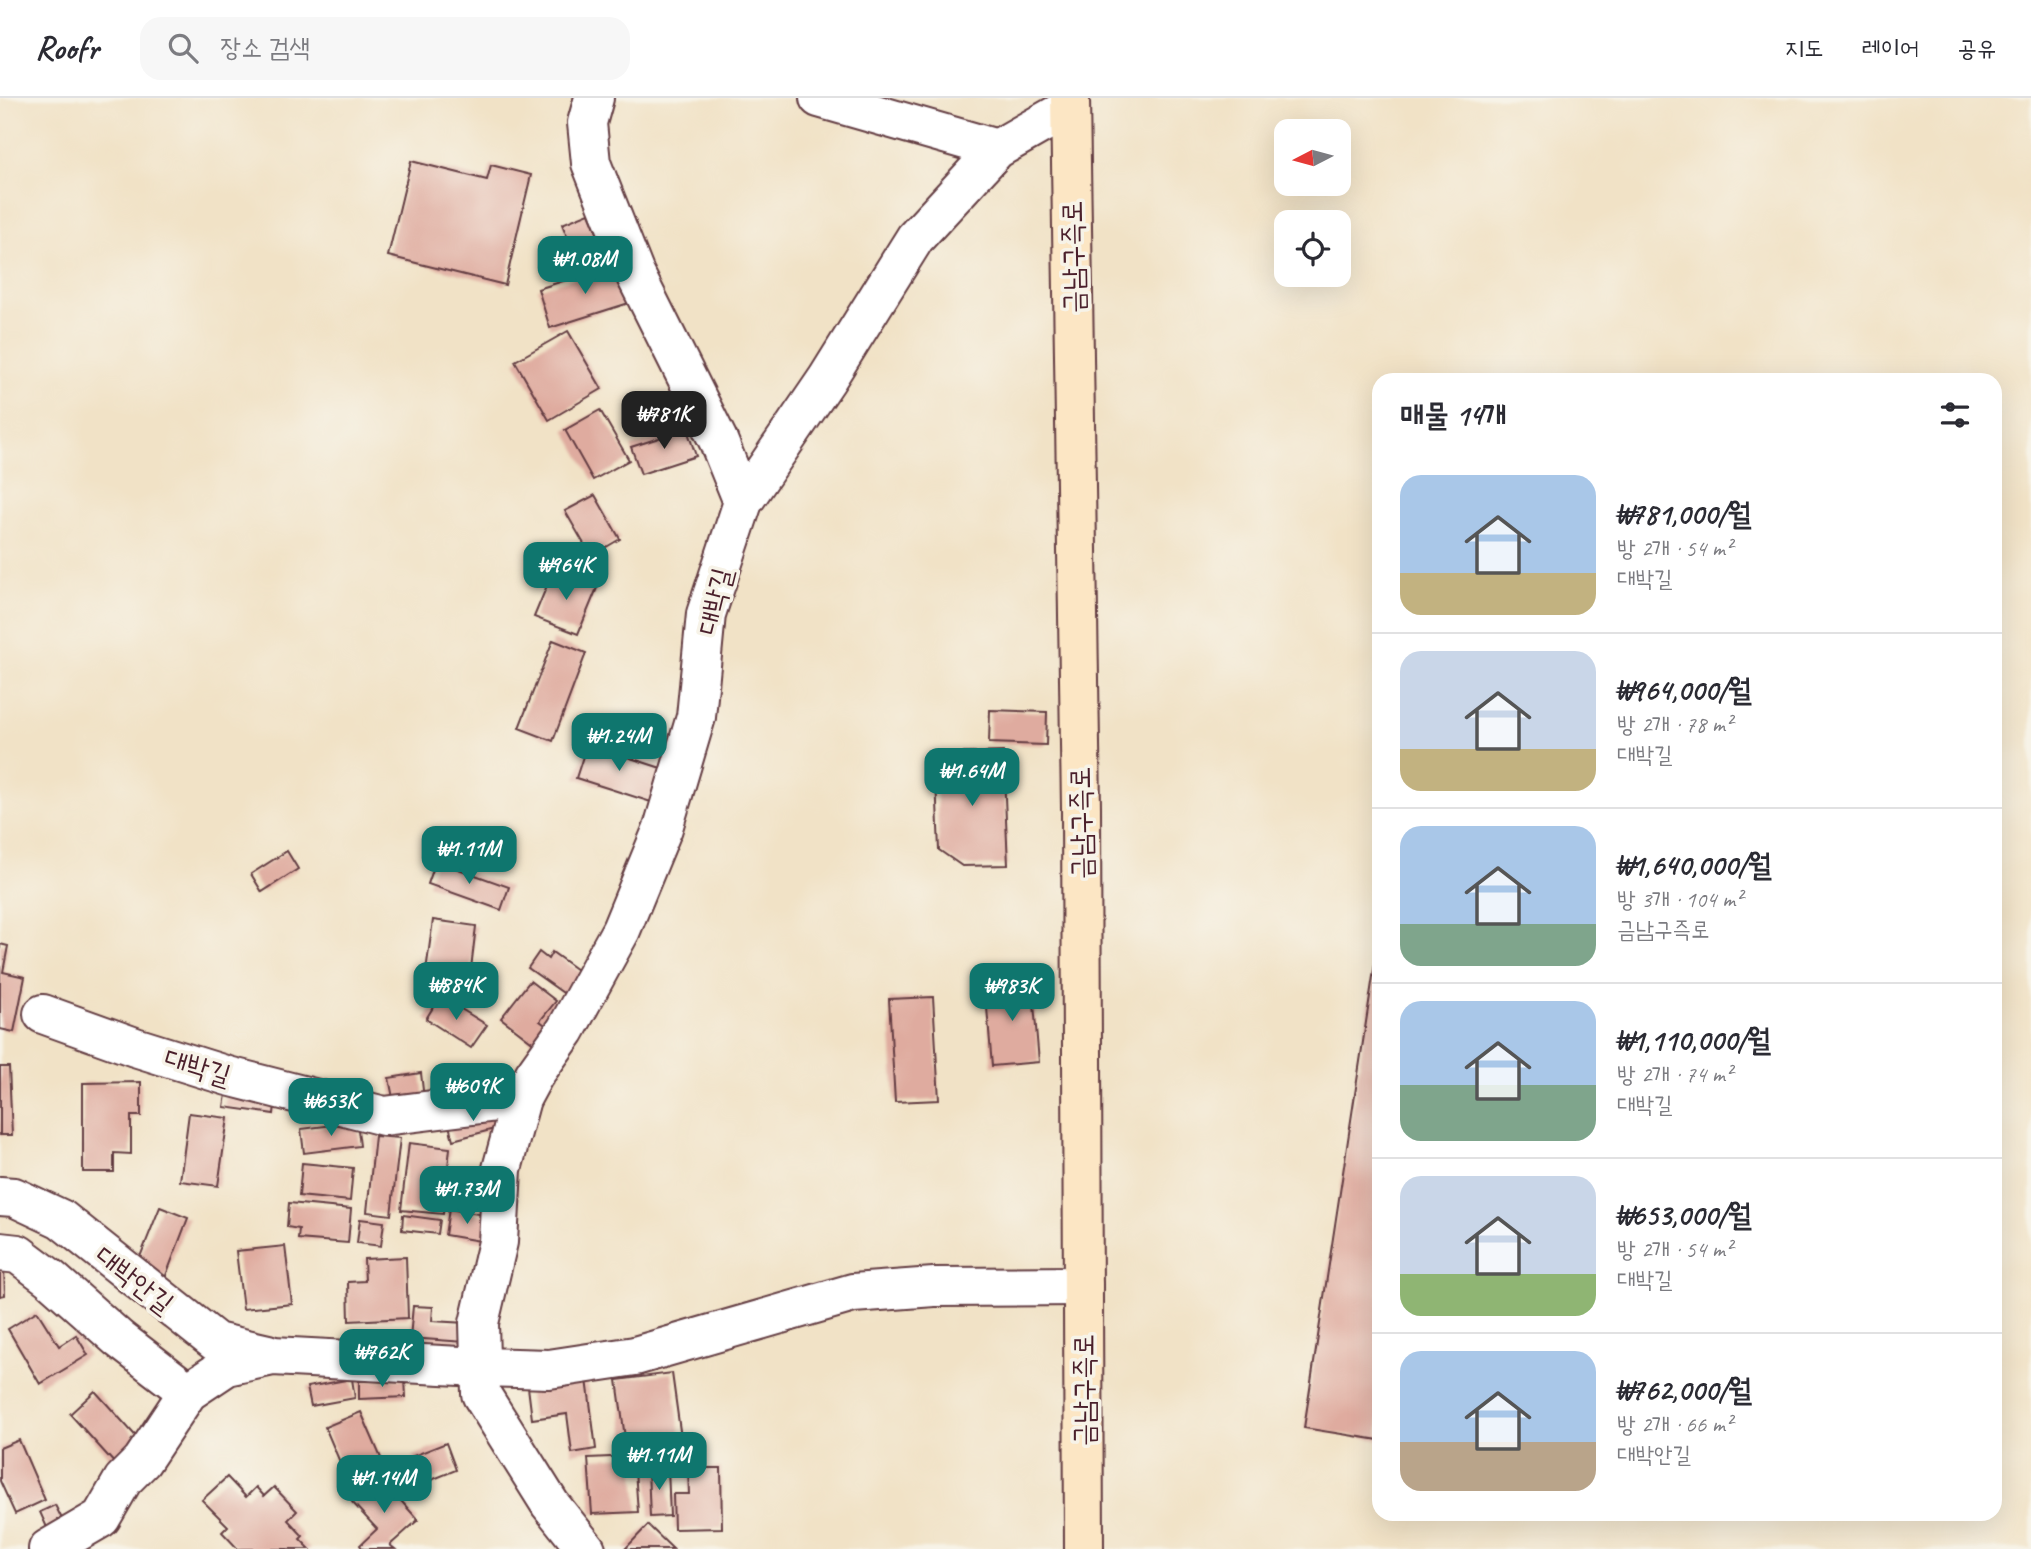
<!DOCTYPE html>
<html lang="ko">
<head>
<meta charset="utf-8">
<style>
  body { margin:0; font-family:Caveat,"Poor Story",sans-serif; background:#f7f7f7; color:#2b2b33; height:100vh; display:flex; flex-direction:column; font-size:26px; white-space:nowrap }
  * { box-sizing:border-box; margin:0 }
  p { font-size:23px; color:#7c7c81 }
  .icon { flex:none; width:38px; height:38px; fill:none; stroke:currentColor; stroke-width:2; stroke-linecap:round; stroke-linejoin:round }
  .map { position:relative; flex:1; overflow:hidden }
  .details { position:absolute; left:1372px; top:275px; width:630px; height:1148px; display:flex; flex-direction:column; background:#fff; border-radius:21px; box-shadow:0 7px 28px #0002 }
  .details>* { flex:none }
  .needle { width:46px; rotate:264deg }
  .buttons { position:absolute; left:1274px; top:21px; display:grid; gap:14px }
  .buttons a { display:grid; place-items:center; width:77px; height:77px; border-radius:14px; background:#fff; box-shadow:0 7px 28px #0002; font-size:35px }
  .price { position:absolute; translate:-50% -60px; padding:0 16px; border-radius:14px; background:#0f766e; color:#fff; font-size:23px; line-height:46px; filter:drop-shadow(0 2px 4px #0008) }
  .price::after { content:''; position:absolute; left:50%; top:42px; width:21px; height:16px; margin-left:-10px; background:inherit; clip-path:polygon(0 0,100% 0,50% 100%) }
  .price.on { background:#222; color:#fff }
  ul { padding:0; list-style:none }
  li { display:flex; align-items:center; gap:21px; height:175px; padding:0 28px }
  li+li { border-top:2px solid #e1e1e2 }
  li span { display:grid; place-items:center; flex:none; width:196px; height:140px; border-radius:21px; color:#555 }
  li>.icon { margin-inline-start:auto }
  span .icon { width:84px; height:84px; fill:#fffc; stroke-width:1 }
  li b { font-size:30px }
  h2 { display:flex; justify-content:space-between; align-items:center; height:84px; padding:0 28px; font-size:30px }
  header { display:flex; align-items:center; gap:42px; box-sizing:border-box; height:98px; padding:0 35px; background:#fff; border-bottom:2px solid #e1e1e2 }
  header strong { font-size:33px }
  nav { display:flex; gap:38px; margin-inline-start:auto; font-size:24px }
  .search { width:490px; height:63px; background:#f7f7f7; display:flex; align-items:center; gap:18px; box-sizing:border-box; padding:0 24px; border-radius:21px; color:#7c7c81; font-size:26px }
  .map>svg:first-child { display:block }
</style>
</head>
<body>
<header>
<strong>Roofr</strong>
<div class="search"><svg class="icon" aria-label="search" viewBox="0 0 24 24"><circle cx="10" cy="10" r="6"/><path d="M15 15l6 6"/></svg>장소 검색</div>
<nav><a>지도</a><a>레이어</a><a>공유</a></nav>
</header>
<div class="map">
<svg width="2031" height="1451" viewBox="0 0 2031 1451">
  <rect width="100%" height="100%" fill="#f7f3e8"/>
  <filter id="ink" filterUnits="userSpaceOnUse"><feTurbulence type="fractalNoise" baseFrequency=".0143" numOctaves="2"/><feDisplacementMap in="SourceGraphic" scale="14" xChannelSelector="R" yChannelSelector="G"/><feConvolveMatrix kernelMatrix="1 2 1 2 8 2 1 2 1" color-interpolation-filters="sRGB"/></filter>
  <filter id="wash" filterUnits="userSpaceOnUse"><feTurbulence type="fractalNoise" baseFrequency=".00686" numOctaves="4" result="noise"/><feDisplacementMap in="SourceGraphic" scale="28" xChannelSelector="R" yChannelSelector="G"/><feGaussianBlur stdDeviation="1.57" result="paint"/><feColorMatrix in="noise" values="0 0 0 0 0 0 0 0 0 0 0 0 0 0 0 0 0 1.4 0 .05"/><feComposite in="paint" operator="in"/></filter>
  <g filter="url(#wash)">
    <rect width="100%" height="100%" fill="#f1e2c6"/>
    <g id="blocks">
      <g fill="#dfab9f">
        <polygon points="411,63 487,82 491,67 531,77 505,187 388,158"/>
        <polygon points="589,115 607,159 580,170 562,126"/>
        <polygon points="620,165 632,204 550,230 538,191"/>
        <polygon points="568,233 602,291 549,322 515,263"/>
        <polygon points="600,312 629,362 593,382 565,332"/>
        <polygon points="687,331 696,358 641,376 631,349"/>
        <polygon points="595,397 620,441 591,458 565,413"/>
        <polygon points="553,473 597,490 578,536 534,519"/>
        <polygon points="553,542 586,555 553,643 519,630"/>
        <polygon points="990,612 1047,614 1046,647 989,645"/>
        <polygon points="587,646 661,670 651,704 576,680"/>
        <polygon points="1003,654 1008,767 962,768 939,752 935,656"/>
        <polygon points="287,753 298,771 262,794 251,776"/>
        <polygon points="436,763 509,789 501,812 428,786"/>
        <polygon points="433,822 476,828 470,879 426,873"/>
        <polygon points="0,846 8,848 3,874 25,879 14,934 0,931"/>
        <polygon points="1377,852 1379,852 1379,1342 1304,1330"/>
        <polygon points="539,854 548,861 552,854 584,877 569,899 528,870"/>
        <polygon points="530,883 556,903 540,923 552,932 539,949 501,920"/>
        <polygon points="1032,883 1039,964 992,968 985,886"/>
        <polygon points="440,898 487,927 471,950 426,921"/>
        <polygon points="933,899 939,1002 895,1004 889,901"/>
        <polygon points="0,969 9,969 12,1037 0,1037"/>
        <polygon points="421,975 424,1001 394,1005 389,980"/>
        <polygon points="141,984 141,1018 131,1018 131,1056 114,1055 114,1074 83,1074 83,985"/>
        <polygon points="227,990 276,998 274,1016 224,1009"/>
        <polygon points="493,1008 498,1030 453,1042 447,1020"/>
        <polygon points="189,1015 228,1020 218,1088 180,1083"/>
        <polygon points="357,1024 360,1048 304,1055 301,1031"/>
        <polygon points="375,1038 400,1040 391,1117 367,1114"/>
        <polygon points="409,1045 450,1050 443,1116 401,1112"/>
        <polygon points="302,1065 353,1070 350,1103 299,1098"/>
        <polygon points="289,1105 351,1111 348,1145 298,1141 299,1131 287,1129"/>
        <polygon points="160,1109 188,1120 165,1180 136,1169"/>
        <polygon points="449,1111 490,1118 486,1144 445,1137"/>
        <polygon points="403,1117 440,1122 438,1136 402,1132"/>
        <polygon points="360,1121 384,1124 381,1148 357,1145"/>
        <polygon points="285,1148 292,1206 243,1211 236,1153"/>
        <polygon points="406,1159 408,1220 349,1223 348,1184 365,1183 364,1161"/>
        <polygon points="4,1170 5,1197 0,1198 0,1171"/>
        <polygon points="413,1208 433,1209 432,1223 466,1225 465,1244 410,1240"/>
        <polygon points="37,1213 59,1248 76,1237 88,1257 40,1286 8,1231"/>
        <polygon points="672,1275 681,1340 626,1347 617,1282"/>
        <polygon points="352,1281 355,1300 311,1308 307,1289"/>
        <polygon points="405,1281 406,1299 359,1301 359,1283"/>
        <polygon points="587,1281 596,1351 572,1355 567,1316 532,1321 528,1289"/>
        <polygon points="95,1293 142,1345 117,1368 70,1316"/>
        <polygon points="361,1314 381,1360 345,1376 325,1329"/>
        <polygon points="19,1342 45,1402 15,1416 0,1383 0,1350"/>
        <polygon points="446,1345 456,1372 424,1385 413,1358"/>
        <polygon points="634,1358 638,1414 592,1416 588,1360"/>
        <polygon points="668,1370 670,1418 650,1419 648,1371"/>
        <polygon points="688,1370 721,1370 722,1430 674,1431 673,1396 689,1396"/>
        <polygon points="227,1379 246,1399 256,1389 264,1398 274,1389 297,1413 288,1422 303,1438 300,1441 310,1451 238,1451 222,1434 228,1428 202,1402"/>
        <polygon points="380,1379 418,1422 390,1447 395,1451 363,1451 360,1447 377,1431 352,1404"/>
        <polygon points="55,1407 65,1427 49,1434 40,1414"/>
        <polygon points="648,1427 673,1451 625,1451"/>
      </g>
    </g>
  </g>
  <g filter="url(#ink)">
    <use href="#blocks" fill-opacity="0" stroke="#633c42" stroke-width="2"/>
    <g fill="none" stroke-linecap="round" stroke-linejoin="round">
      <g stroke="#633c42" stroke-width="42">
        <g id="street">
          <polyline points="594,0 587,25 591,65 635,176 718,342 743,404"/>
          <polyline points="819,0 997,51"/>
          <polyline points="43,916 135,949 228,978 384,1018 521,1001"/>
          <polyline points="0,1098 14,1099 61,1121 216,1244 268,1256"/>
          <polyline points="0,1154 18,1156 50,1180 119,1241 188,1294"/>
          <polyline points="48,1451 101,1420 123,1382 142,1363 188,1294 227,1268 273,1258 479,1269 549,1271 635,1258 853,1195 934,1189 1083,1188"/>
          <polyline points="586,1451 550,1406 481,1296 479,1225 498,1144 502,1071 521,1001 534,977 566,932 621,832 663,730 696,619 706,516 743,404 827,281 915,140 997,51 1069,10"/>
        </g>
      </g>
      <g stroke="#633c42" stroke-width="42">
        <polyline id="secondary" points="1070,0 1081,710 1084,1451"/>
      </g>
      <use href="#street" stroke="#fff" stroke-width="38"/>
      <use href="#secondary" stroke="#fce6c4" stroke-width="38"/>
    </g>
  </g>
  <g text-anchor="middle" stroke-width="7" stroke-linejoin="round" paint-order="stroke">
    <g font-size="28" fill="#4a1f2b" stroke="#f7f3e8">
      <text transform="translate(1072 159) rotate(-91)" y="10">금남구즉로</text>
      <text transform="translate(714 503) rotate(-76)" y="10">대박길</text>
      <text transform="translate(1080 725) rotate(-91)" y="10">금남구즉로</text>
      <text transform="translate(198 968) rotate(17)" y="10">대박길</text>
      <text transform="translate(135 1181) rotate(38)" y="10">대박안길</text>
      <text transform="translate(1083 1292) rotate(-90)" y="10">금남구즉로</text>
    </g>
  </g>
</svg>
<div class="buttons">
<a><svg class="needle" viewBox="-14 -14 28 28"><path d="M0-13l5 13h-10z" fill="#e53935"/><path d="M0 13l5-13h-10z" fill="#7c7c81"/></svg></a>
<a><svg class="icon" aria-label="locate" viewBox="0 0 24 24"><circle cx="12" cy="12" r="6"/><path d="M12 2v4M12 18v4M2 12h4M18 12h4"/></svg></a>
</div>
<b class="price" style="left:585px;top:198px">₩1.08M</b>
<b class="price on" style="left:664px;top:353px">₩781K</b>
<b class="price" style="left:566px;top:504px">₩964K</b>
<b class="price" style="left:619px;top:675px">₩1.24M</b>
<b class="price" style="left:972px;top:710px">₩1.64M</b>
<b class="price" style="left:469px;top:788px">₩1.11M</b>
<b class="price" style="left:456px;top:924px">₩884K</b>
<b class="price" style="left:1012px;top:925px">₩983K</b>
<b class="price" style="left:473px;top:1025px">₩609K</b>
<b class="price" style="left:331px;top:1040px">₩653K</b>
<b class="price" style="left:467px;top:1128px">₩1.73M</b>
<b class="price" style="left:382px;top:1291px">₩762K</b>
<b class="price" style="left:659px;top:1394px">₩1.11M</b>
<b class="price" style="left:384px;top:1417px">₩1.14M</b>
<section class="details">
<h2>매물 14개<svg class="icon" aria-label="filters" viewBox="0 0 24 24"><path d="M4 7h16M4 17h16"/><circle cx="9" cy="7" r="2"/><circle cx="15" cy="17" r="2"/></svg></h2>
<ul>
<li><span style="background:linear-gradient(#a9c7e8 70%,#c2b280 0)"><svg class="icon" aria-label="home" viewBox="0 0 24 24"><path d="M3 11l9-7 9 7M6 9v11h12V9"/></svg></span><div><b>₩781,000/월</b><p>방 2개 · 54 m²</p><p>대박길</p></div></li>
<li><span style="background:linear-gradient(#c9d6e8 70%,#c2b280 0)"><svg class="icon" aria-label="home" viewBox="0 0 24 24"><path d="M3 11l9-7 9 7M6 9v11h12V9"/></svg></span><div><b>₩964,000/월</b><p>방 2개 · 78 m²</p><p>대박길</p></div></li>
<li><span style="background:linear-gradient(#a9c7e8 70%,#7fa58c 0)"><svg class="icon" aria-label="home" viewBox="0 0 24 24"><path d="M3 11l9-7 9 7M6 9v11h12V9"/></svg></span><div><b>₩1,640,000/월</b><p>방 3개 · 104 m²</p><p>금남구즉로</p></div></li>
<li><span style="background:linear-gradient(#a9c7e8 60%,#7fa58c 0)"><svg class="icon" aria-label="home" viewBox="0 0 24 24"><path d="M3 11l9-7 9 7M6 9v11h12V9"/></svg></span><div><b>₩1,110,000/월</b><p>방 2개 · 74 m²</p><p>대박길</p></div></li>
<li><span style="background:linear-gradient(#c9d6e8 70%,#8fb573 0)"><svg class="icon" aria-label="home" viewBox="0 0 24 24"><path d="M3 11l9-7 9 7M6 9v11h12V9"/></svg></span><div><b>₩653,000/월</b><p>방 2개 · 54 m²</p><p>대박길</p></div></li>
<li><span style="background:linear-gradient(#a9c7e8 65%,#b9a48a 0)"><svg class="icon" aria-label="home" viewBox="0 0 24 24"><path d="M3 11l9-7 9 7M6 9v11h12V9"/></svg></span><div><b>₩762,000/월</b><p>방 2개 · 66 m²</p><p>대박안길</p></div></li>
</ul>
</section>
</div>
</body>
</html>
